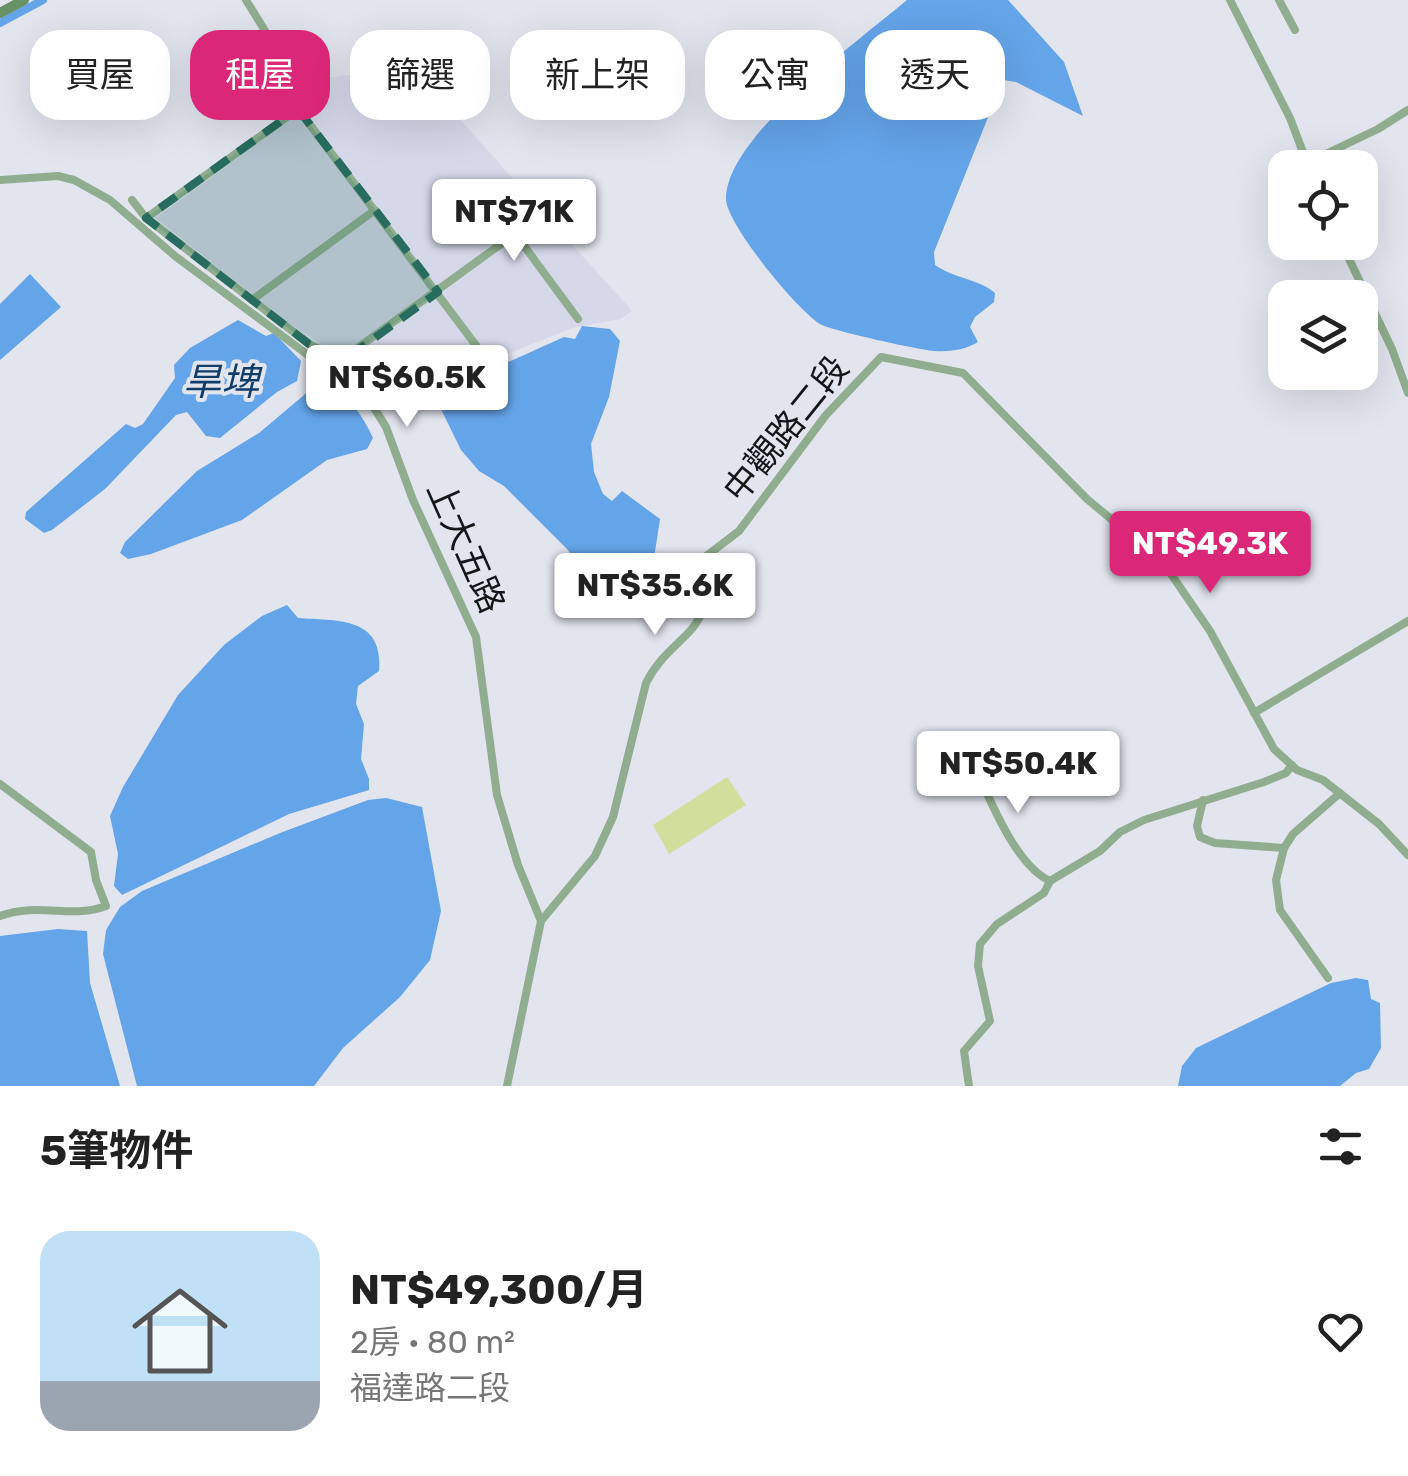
<!DOCTYPE html>
<html lang="zh-TW">
<head>
<meta charset="utf-8">
<style>
  body { margin:0; font-family:Rubik,"Noto Sans TC",sans-serif; background:#f6f6f6; color:#222; height:100vh; display:flex; flex-direction:column; font-size:38px; white-space:nowrap }
  * { box-sizing:border-box; margin:0 }
  p { font-size:32px; color:#767676 }
  .icon { flex:none; width:55px; height:55px; fill:none; stroke:currentColor; stroke-width:2; stroke-linecap:round; stroke-linejoin:round }
  .map { position:relative; height:1086px; overflow:hidden }
  .details { display:flex; flex-direction:column; background:#fff; flex:1 }
  .details>* { flex:none }
  .banner { position:absolute; left:30px; top:30px; width:1350px; height:90px; display:flex; gap:20px }
  .fabs { position:absolute; left:1268px; top:150px; display:grid; gap:20px }
  .fabs a { display:grid; place-items:center; width:110px; height:110px; border-radius:20px; background:#fff; box-shadow:0 10px 40px #0002; font-size:50px }
  .price { position:absolute; translate:-50% -85px; padding:0 22px; border-radius:10px; background:#fff; color:#222; font-size:32px; line-height:65px; filter:drop-shadow(0 2px 5px #0008) }
  .price::after { content:''; position:absolute; left:50%; top:60px; width:30px; height:22px; margin-left:-15px; background:inherit; clip-path:polygon(0 0,100% 0,50% 100%) }
  .price.active { background:#db2777; color:#fff }
  ul { padding:0; list-style:none }
  li { display:flex; align-items:center; gap:30px; height:250px; padding:0 40px }
  li span { display:grid; place-items:center; flex:none; width:280px; height:200px; border-radius:30px; color:#555 }
  li>.icon { margin-inline-start:auto }
  span .icon { width:120px; height:120px; fill:#fffc; stroke-width:1 }
  li b { font-size:42px }
  h2 { display:flex; justify-content:space-between; align-items:center; height:120px; padding:0 40px; font-size:42px }
  .chip { padding:0 35px; border-radius:30px; background:#fff; box-shadow:0 10px 40px #0002; font-size:35px; line-height:90px }
  .chip.active { background:#db2777; color:#fff }
  .map>svg:first-child { display:block }
</style>
</head>
<body>
<div class="map">
<svg width="1408" height="1086" viewBox="0 0 1408 1086">
  <rect width="100%" height="100%" fill="#e2e4ee"/>
  <polygon fill="#d4d8e9" points="384,70 415,81 455,114 632,311 620,319 572,328 460,373 381,394 362,370 284,320 156,218 307,107 292,83"/>
  <polygon fill="#d0df9c" points="727,777 746,805 669,854 653,825"/>
  <g fill="#64a4e9">
    <path d="M907,0H1008L1064,62L1083,116L1016,82L1003,80L934,252L935,265C953,278 979,279 995,293L994,302L975,317L970,327L978,342C965,350 949,352 934,351C915,349 838,332 822,325C800,314 726,224 726,199C726,136 861,39 907,0Z"/>
    <polygon points="30,274 61,307 0,360 0,304"/>
    <polygon points="238,320 266,336 274,333 301,361 297,381 277,392 220,438 206,436 187,412 176,415 105,489 52,530 44,533 25,519 26,512 126,424 135,428 143,424 175,378 174,365 190,348"/>
    <polygon points="582,326 610,329 620,341 609,397 591,444 594,472 603,494 612,501 622,491 660,519 652,571 581,568 567,549 504,486 479,471 461,450 435,397 436,391 446,388 453,381 466,381 564,337 575,339"/>
    <path d="M329,381C349,397 362,414 373,438L367,449L327,460L242,520L151,554L128,559L120,553L125,542L197,471L259,433L316,385Z"/>
    <path d="M287,605L298,618C337,621 384,616 379,671L358,686L356,704L364,724L361,759L369,779V790L289,814L122,895L114,886L118,854L110,816L123,787L178,695L224,645L262,616Z"/>
    <polygon points="386,798 422,807 441,911 430,960 400,997 343,1048 314,1086 137,1086 103,954 106,930 120,907 142,891 280,833 368,800"/>
    <polygon points="58,929 87,931 90,983 120,1086 0,1086 0,936"/>
    <polygon points="1356,978 1368,980 1371,999 1380,1003 1381,1048 1369,1069 1356,1073 1340,1086 1178,1086 1182,1066 1196,1048 1331,983"/>
  </g>
  <g fill="none" stroke-linecap="round" stroke-linejoin="round">
    <polyline stroke="#64a4e9" stroke-width="8" points="0,23 43,0"/>
    <g stroke="#90ae8f" stroke-width="8">
      <polyline points="246,0 275,47 275,66 283,89 487,360"/>
      <polyline points="1230,0 1290,118 1309,168"/>
      <polyline points="1279,0 1295,30"/>
      <polyline points="1307,163 1378,129 1408,110"/>
      <polyline points="0,180 58,176 74,180 110,200 175,256 316,361 359,384 386,427 413,500 476,637 497,795 518,865 541,921"/>
      <polyline points="132,200 146,218 309,344 341,360 512,236 519,239 578,319"/>
      <polyline points="146,218 298,109"/>
      <polyline points="1341,242 1392,349 1408,393"/>
      <polyline points="252,300 375,210"/>
      <polyline points="1254,713 1408,621"/>
      <path d="M975,767C990,800 1016,866 1050,881"/>
      <path d="M0,784L91,852L96,880L106,906C73,919 39,902 0,916"/>
      <polyline points="1203,800 1197,826 1200,837 1215,843 1284,848"/>
      <polyline points="1328,978 1280,910 1276,880 1284,848 1293,834 1340,793"/>
      <path d="M507,1086L541,921L595,856L613,817L646,683C673,630 723,633 696,564L739,531L826,415L881,357L963,373L1087,499L1146,548L1171,574L1210,631L1274,749L1297,770L1323,780L1379,824L1408,855"/>
      <polyline points="969,1086 964,1051 990,1021 978,966 980,944 997,924 1044,893 1050,881 1100,851 1120,832 1144,820 1264,782 1286,773 1292,765"/>
    </g>
    <polyline stroke="#679265" stroke-width="10" points="0,13 24,0"/>
  </g>
  <path fill="#276c5e" fill-opacity="0.2" stroke="#276c5e" stroke-width="8" stroke-dasharray="20 12" stroke-linejoin="round" d="M298,109L438,292L344,360L309,344L146,218Z"/>
  <g text-anchor="middle" stroke-width="8" stroke-linejoin="round" paint-order="stroke">
    <g font-size="35" fill="#151619" stroke="#e2e4ee">
      <text transform="translate(786 429) rotate(-51)" y="12">中觀路二段</text>
      <text transform="translate(466 547) rotate(66)" y="12">上大五路</text>
    </g>
    <g font-size="38" font-style="italic" fill="#103d69" stroke="#e2e4ee">
      <text x="221" y="395">旱埤</text>
    </g>
  </g>
</svg>
<div class="fabs">
<a><svg class="icon" aria-label="locate" viewBox="0 0 24 24"><circle cx="12" cy="12" r="6"/><path d="M12 2v4M12 18v4M2 12h4M18 12h4"/></svg></a>
<a><svg class="icon" aria-label="layers" viewBox="0 0 24 24"><path d="M12 4l9 5-9 5-9-5zM3 14l9 5 9-5"/></svg></a>
</div>
<b class="price" style="left:514px;top:264px">NT$71K</b>
<b class="price" style="left:407px;top:430px">NT$60.5K</b>
<b class="price active" style="left:1210px;top:596px">NT$49.3K</b>
<b class="price" style="left:655px;top:638px">NT$35.6K</b>
<b class="price" style="left:1018px;top:816px">NT$50.4K</b>
<div class="banner">
<a class="chip">買屋</a>
<a class="chip active">租屋</a>
<a class="chip">篩選</a>
<a class="chip">新上架</a>
<a class="chip">公寓</a>
<a class="chip">透天</a>
</div>
</div>
<section class="details">
<h2>5筆物件<svg class="icon" aria-label="filters" viewBox="0 0 24 24"><path d="M4 7h16M4 17h16"/><circle cx="9" cy="7" r="2"/><circle cx="15" cy="17" r="2"/></svg></h2>
<ul>
<li><span style="background:linear-gradient(#bfe0f5 75%,#9aa5b1 0)"><svg class="icon" aria-label="home" viewBox="0 0 24 24"><path d="M3 11l9-7 9 7M6 9v11h12V9"/></svg></span><div><b>NT$49,300/月</b><p>2房 · 80 m²</p><p>福達路二段</p></div><svg class="icon" aria-label="heart" viewBox="0 0 24 24"><path d="M12 20l-8-8c-3-5 5-10 8-4 3-6 11-1 8 4z"/></svg></li>
</ul>
</section>
</body>
</html>
